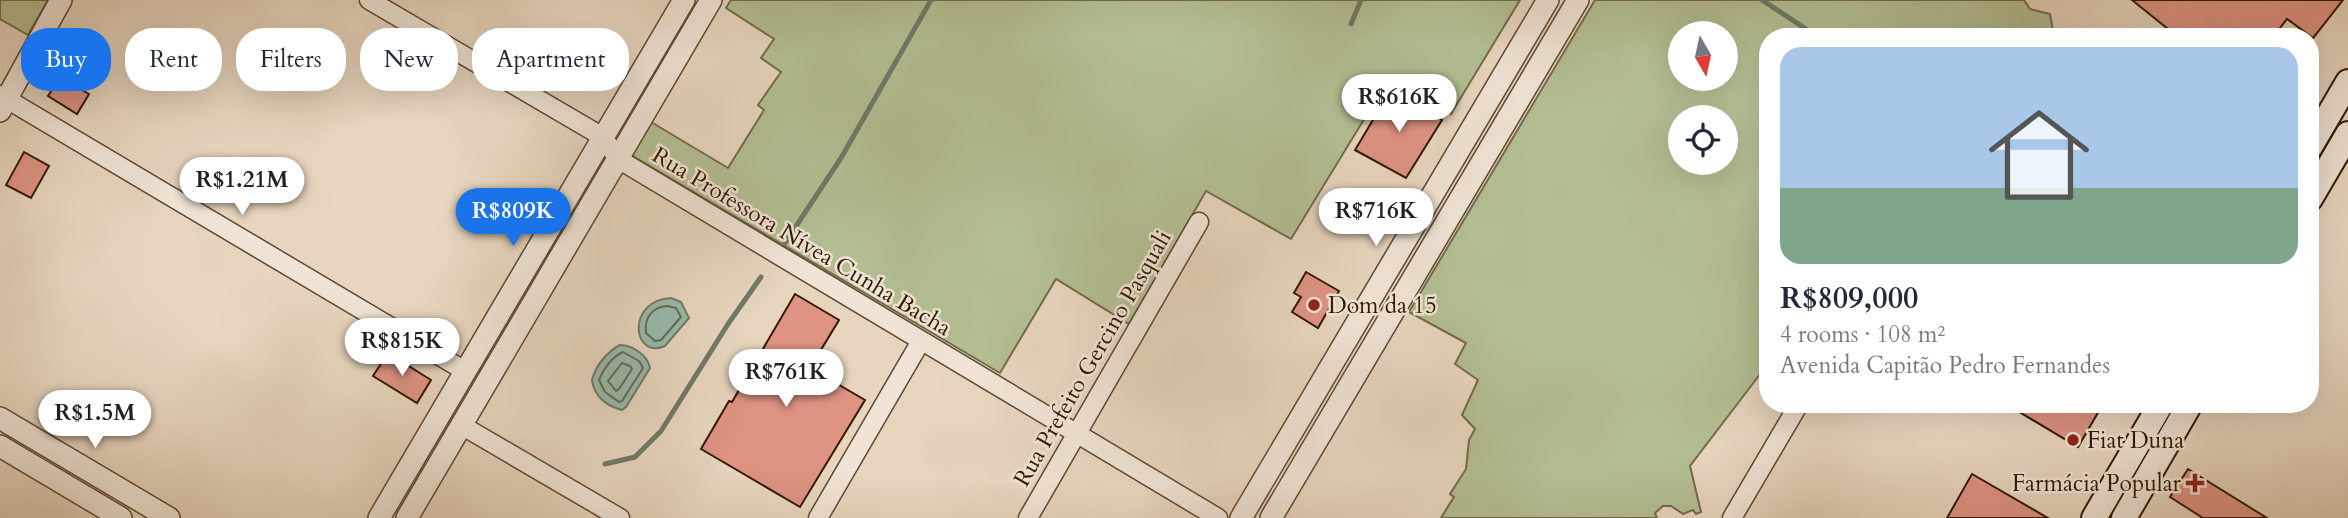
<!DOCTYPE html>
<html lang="en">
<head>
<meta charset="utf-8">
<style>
  body { margin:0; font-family:Cardo,serif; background:#f2f2f3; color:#1f2937; height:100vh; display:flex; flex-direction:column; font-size:26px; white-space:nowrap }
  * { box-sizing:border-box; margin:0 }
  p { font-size:23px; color:#747a83 }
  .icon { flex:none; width:38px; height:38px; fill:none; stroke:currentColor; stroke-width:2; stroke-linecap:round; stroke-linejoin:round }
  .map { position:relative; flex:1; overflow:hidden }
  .panel { position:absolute; left:1759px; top:28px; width:560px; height:385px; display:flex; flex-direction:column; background:#fff; border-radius:28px; box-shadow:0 7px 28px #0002 }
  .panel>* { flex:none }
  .top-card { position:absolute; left:21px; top:28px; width:665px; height:63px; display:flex; gap:14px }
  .needle { width:46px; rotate:171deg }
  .tools { position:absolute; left:1668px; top:21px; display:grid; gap:14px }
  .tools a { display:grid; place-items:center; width:70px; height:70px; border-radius:50%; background:#fff; box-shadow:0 7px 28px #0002; font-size:35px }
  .price { position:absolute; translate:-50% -60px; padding:0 16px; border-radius:24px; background:#fff; color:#222; font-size:23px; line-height:46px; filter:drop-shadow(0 2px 4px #0008) }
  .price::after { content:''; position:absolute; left:50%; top:42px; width:21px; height:16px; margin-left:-10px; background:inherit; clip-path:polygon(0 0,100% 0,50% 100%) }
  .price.selected { background:#1a73e8; color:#fff }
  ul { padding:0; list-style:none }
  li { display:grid; align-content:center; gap:14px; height:371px; padding:0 21px }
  li span { display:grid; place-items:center; height:217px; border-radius:21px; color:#555 }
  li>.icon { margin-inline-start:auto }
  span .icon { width:126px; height:126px; fill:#fffc; stroke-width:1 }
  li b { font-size:30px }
  .tag { padding:0 24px; border-radius:28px; background:#fff; box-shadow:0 7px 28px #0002; font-size:24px; line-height:63px }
  .tag.selected { background:#1a73e8; color:#fff }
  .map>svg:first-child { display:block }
</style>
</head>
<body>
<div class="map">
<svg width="2348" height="518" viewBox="0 0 2348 518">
  <rect width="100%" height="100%" fill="#e7d5be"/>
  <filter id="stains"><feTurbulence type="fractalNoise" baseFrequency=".00286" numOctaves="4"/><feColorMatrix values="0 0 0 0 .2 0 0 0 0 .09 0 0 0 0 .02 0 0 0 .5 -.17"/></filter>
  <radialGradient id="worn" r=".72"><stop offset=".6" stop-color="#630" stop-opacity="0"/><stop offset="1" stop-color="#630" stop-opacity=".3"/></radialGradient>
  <g fill="#b3be93" stroke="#726c4a" stroke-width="2" fill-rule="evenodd">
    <polygon points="0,0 48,0 28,35 0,19"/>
    <polygon points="731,0 1520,0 1451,114 1388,80 1291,239 1206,191 1129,324 1056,279 1000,373 631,155 651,122 728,168 764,110 758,105 781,72 761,58 774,39 726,8"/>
    <path d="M1595,0H2024L2030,9L2050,14L2054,37H1768L1767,365L1690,466L1701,512L1696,514L1693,510L1683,514L1671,506H1663L1655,513L1657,518H1441L1454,497L1450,494L1466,469L1469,440L1475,429L1462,415L1478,380L1455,364L1466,343L1409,312ZM1726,33V79H1680V33ZM1726,117V163H1680V117Z"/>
  </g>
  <g fill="#98b9ab" stroke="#6f7967" stroke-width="2">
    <path d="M671,298L681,302L689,318L665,346C632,360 626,300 671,298Z"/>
    <path d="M620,345C633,345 648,356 650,368L626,407L622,410C606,406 594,396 592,380C596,365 607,352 620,345Z"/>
  </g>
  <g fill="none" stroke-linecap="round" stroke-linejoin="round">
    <g stroke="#656956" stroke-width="2">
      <path d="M667,306L676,308L681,317L661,340L655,341L646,333C644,318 652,307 667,306Z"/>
      <path d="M623,352L639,361L643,368L622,401L619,402L605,392L599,380C603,369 612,357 623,352Z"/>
      <polygon points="622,363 630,366 632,369 619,389 616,391 608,381"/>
    </g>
    <g stroke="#6f7967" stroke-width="5">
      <polyline points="1762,0 1818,37"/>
      <polyline points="1351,24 1361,0"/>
      <polyline points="781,249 841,158 931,0"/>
      <polyline points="605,464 635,457 661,431 728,324 761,277"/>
    </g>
  </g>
  <g fill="#de9383" stroke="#321901" stroke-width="2">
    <polygon points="2132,0 2343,0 2313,38 2287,19 2273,37 2178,37"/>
    <polygon points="60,77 89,94 77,114 48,96"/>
    <polygon points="1392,88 1442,120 1406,178 1355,150"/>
    <polygon points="24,152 49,166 31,198 6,185"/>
    <polygon points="1306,272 1339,291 1318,328 1292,312 1301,297 1294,293"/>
    <polygon points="795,294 839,320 810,368 865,400 800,507 701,449 729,401 732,402"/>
    <polygon points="388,353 431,380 417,403 373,376"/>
    <polygon points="2006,404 2103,404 2078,447"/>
    <polygon points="2188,469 2267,518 2203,518 2170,497"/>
    <polygon points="1972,474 2048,518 1947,518"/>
  </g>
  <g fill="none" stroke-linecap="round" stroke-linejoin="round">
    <g stroke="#5f4830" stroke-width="21">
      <g id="minor">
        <polyline points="369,0 603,137 618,159 1218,518"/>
        <polyline points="0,95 465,371"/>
        <polyline points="461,425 620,518"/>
        <polyline points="818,518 921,341"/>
        <polyline points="1028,518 1199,222"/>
        <polyline points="1732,518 1799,404"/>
      </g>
    </g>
    <g stroke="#5f4830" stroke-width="24">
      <g id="tertiary">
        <polyline points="0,111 61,0"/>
        <polyline points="0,418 169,518"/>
        <polyline points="0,446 121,518"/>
        <polyline points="379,518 684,0"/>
        <polyline points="407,518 711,0"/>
        <polyline points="1241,518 1548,0"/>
        <polyline points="1271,518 1578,0"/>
      </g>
    </g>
    <g stroke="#321901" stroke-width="28">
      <g id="secondary">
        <polyline points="2310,147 2348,82"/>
        <polyline points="2310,199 2348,134"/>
        <polyline points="2094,518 2161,404"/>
        <polyline points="2124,518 2190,404"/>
      </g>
    </g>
    <use href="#minor" stroke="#efe4d5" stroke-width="18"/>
    <use href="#tertiary" stroke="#efe4d5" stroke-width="21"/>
    <use href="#secondary" stroke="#efe4d5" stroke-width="24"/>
  </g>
  <g fill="#8f2418" stroke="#efe4d5" stroke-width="2.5">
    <circle cx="1314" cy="305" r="7"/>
    <circle cx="2073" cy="440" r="7"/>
    <path d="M2191.5 472.5h7v7h7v7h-7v7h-7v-7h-7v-7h7z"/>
  </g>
  <g text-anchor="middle" stroke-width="5" stroke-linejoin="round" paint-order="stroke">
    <g font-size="23" fill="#321901" stroke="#efe4d5">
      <text transform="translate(802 241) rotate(31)" y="8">Rua Professora Nívea Cunha Bacha</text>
      <text transform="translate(1092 358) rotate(-60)" y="8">Rua Prefeito Gercino Pasquali</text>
    </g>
    <g font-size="23" fill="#321901" stroke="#efe4d5" text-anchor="start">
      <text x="1328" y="313">Dom da 15</text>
      <text x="2087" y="448">Fiat Duna</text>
      <text x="2181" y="491" text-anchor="end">Farmácia Popular</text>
    </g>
  </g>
  <rect width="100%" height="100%" filter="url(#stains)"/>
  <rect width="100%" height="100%" fill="url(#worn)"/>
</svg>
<div class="tools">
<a><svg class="needle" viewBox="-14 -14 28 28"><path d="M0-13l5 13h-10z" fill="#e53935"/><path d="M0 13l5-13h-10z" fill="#747a83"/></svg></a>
<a><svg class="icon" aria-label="locate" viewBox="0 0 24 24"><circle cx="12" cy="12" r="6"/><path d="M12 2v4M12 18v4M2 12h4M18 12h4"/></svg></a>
</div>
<b class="price" style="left:1399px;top:134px">R$616K</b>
<b class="price" style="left:242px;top:217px">R$1.21M</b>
<b class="price selected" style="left:513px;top:248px">R$809K</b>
<b class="price" style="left:1376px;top:248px">R$716K</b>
<b class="price" style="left:402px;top:378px">R$815K</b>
<b class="price" style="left:786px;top:409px">R$761K</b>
<b class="price" style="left:95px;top:450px">R$1.5M</b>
<div class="top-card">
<a class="tag selected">Buy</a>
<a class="tag">Rent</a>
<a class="tag">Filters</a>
<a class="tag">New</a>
<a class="tag">Apartment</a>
</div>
<section class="panel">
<ul>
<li><span style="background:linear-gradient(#a9c7e8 65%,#7fa58c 0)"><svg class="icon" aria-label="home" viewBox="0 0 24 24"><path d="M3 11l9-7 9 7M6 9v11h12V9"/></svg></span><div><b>R$809,000</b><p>4 rooms · 108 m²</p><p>Avenida Capitão Pedro Fernandes</p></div></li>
</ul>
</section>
</div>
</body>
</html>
